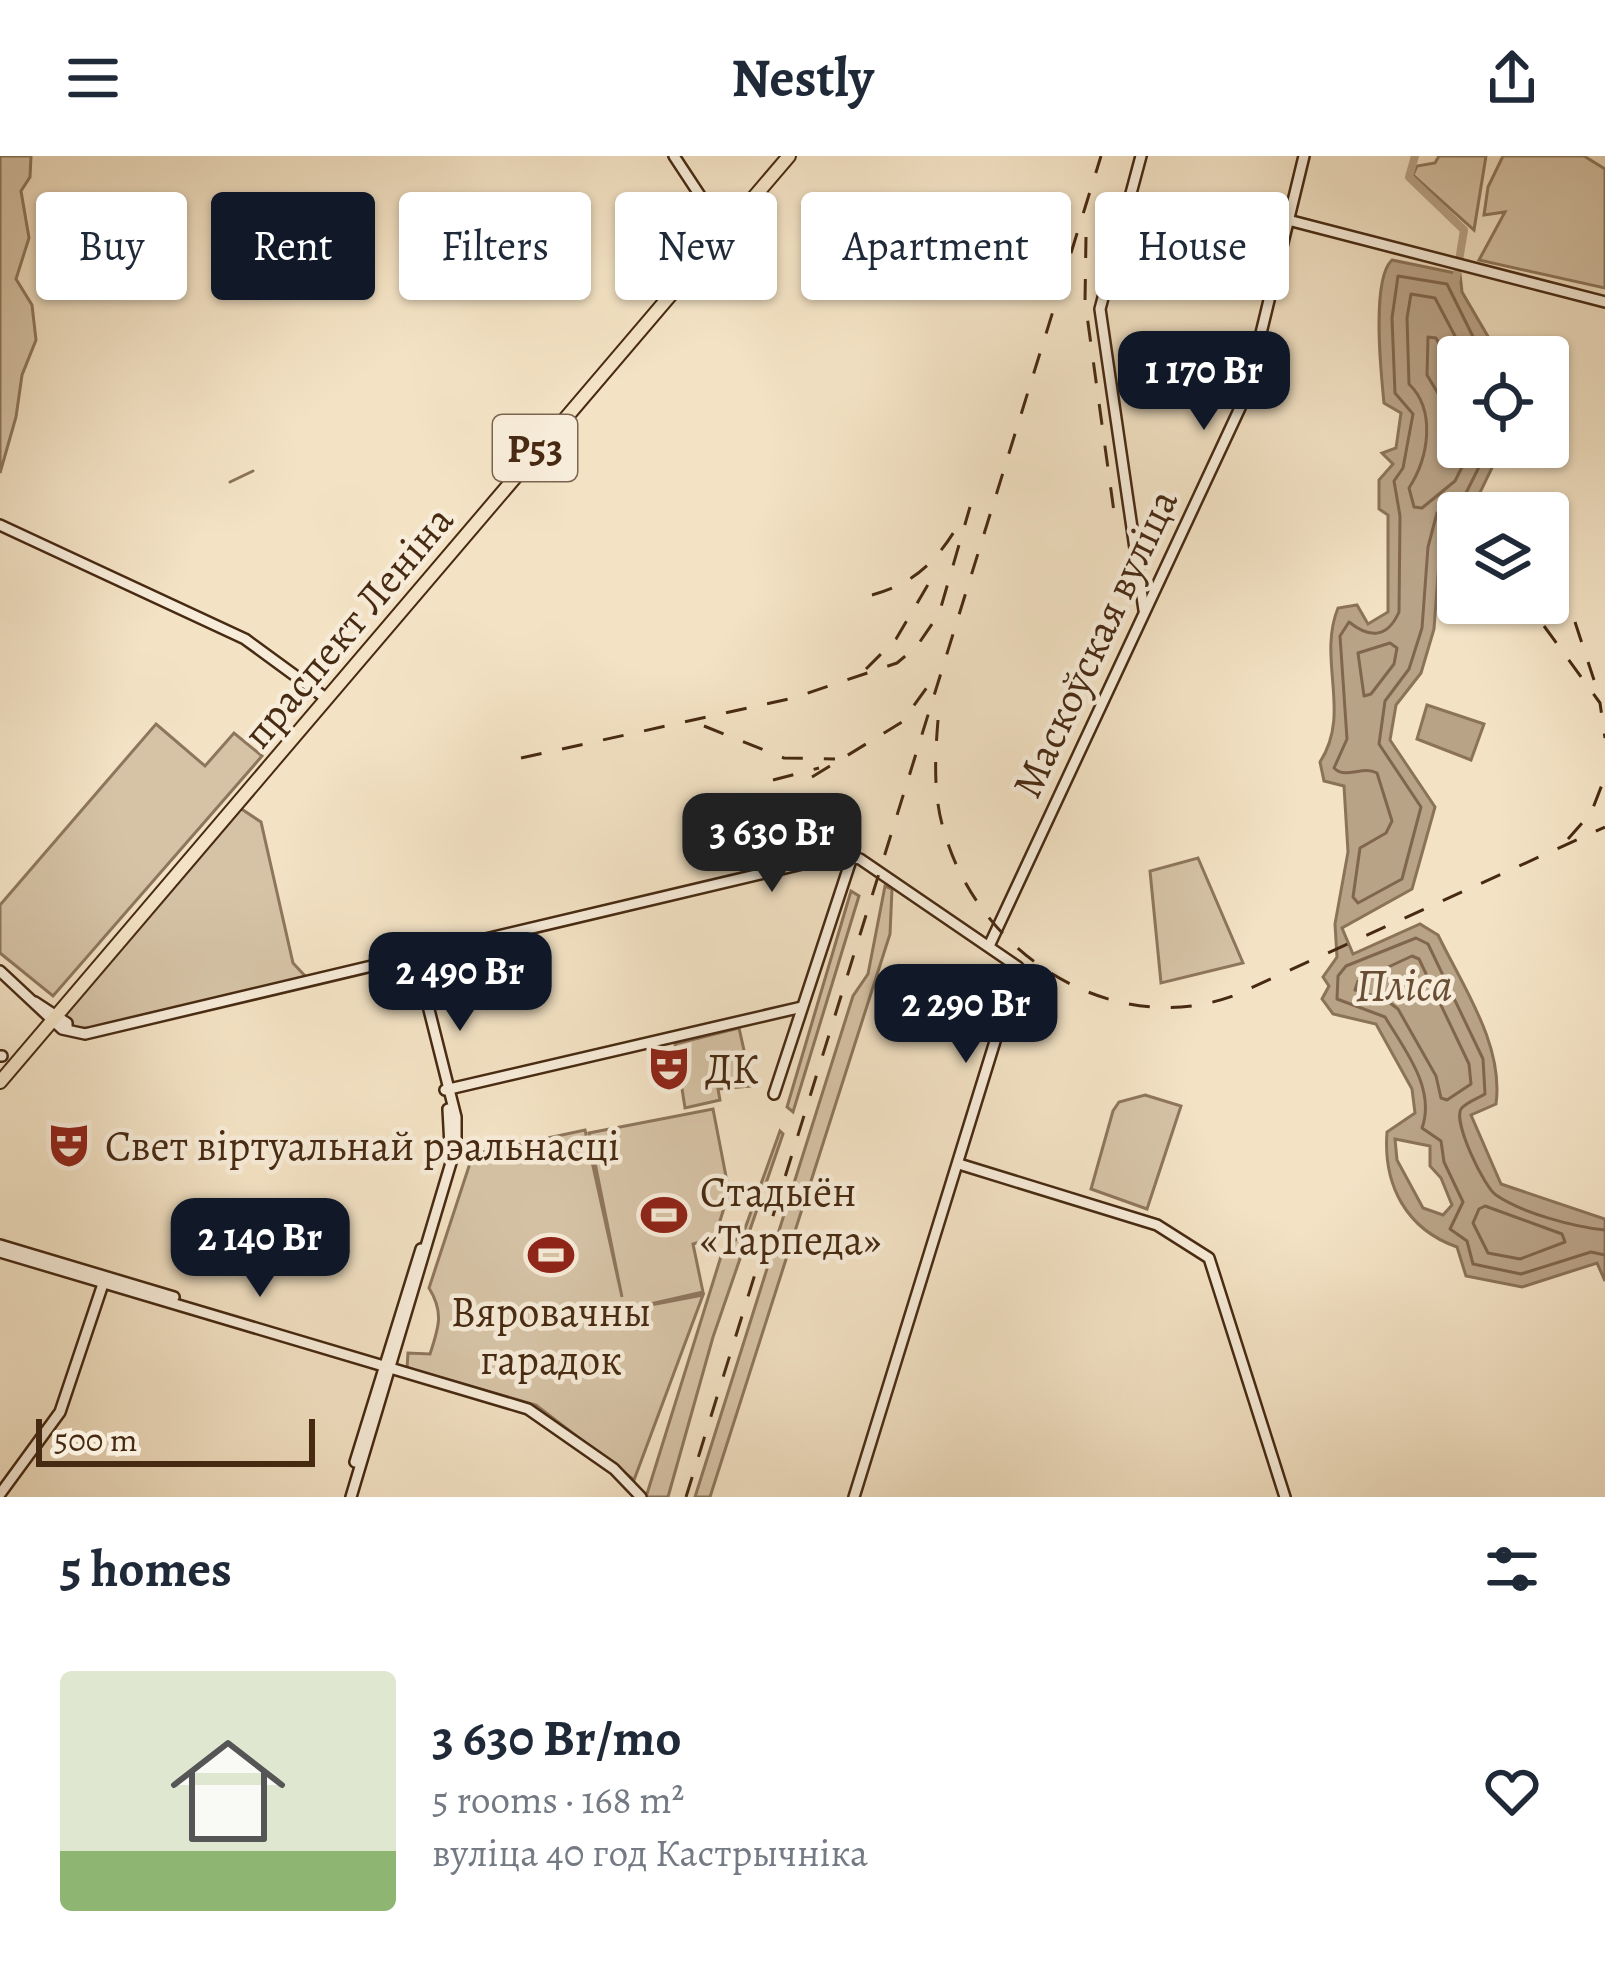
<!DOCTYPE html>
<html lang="en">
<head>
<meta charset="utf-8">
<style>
  body { margin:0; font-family:Alegreya,serif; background:#f6f6f7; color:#1f2937; height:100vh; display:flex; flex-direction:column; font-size:45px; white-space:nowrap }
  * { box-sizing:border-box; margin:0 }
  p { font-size:39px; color:#747a83 }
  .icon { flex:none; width:66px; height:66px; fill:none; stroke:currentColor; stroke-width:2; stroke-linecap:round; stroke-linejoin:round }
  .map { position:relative; height:1341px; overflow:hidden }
  .details { display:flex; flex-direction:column; background:#fff; flex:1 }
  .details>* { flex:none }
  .guide { position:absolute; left:36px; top:36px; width:1533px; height:108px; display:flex; gap:24px }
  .tools { position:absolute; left:1437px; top:180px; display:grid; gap:24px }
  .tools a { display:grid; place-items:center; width:132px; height:132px; border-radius:12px; background:#fff; box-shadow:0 3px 9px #0004; font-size:60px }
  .scale { position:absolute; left:36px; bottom:30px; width:279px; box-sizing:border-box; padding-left:12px; border:6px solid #472a12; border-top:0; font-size:33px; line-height:42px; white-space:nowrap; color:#472a12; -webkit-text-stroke:9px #f7ecd9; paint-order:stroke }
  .price { position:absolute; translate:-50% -102px; padding:0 27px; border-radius:24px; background:#111827; color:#fff; font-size:39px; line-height:78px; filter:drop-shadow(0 3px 6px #0008) }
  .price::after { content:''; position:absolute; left:50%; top:72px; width:36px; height:27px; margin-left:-18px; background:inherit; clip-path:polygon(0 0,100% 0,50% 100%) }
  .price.on { background:#222; color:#fff }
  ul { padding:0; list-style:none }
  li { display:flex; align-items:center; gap:36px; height:300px; padding:0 60px }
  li+li { border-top:3px solid #e0e1e3 }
  li span { display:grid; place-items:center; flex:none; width:336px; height:240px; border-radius:12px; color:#555 }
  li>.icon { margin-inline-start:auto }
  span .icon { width:144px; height:144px; fill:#fffc; stroke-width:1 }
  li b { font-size:51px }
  h2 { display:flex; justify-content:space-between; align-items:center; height:144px; padding:0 60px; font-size:51px }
  .pill { padding:0 42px; border-radius:12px; background:#fff; box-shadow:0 3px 9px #0004; font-size:42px; line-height:108px }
  .pill.on { background:#111827; color:#fff }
  header { display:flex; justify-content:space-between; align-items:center; height:156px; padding:0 60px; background:#fff; font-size:54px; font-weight:700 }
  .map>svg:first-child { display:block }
</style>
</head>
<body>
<header><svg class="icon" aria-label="menu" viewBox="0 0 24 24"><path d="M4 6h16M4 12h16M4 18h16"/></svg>Nestly<svg class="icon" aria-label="share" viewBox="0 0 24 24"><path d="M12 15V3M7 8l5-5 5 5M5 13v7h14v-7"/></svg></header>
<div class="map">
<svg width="1605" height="1341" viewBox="0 0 1605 1341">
  <rect width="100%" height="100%" fill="#f3e2c4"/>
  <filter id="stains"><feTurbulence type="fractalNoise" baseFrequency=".00167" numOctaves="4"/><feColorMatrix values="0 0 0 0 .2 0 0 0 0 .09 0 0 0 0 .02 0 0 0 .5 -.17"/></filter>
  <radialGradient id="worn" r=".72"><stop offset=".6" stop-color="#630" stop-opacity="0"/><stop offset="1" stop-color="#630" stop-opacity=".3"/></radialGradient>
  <g fill="#d6c3a6" stroke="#8e765c" stroke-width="3">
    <polygon points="0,0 31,0 30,21 21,35 29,82 16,123 32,149 36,184 22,219 16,261 0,317"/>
    <polygon points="1439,0 1486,0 1474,74 1413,19 1417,10 1435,7"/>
    <polygon points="1503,0 1584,0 1605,13 1605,132 1479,104 1505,56 1484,59 1488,31"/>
    <polygon points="156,568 205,610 234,577 262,600 53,840 0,797 0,749"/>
    <polygon points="237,650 261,666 293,807 306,821 93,872 76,872 65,864 63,855"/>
    <polygon points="1198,702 1243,807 1161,827 1150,715"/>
    <polygon points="885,730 892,733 890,778 710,1341 695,1341 853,840 868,818"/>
    <polygon points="851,735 859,740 793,956 787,951"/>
    <polygon points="739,872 752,930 718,933 720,944 685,952 675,888"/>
    <polygon points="1145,939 1181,950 1147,1053 1091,1033 1113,955 1119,946"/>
    <path d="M713,953L729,1036L715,1081L693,1088L703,1136L624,1154L703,1139L634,1324L536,1249L407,1212L408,1197L430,1198C439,1171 444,1156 429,1132L473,998L585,974L622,1141L589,977Z"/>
    <polygon points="780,975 783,978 713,1181 668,1341 646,1341 723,1094 743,1078"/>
  </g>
  <g fill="#b9a387" stroke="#8b7358" stroke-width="3" fill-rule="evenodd">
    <path d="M1392,104L1460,118L1462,136L1500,201H1458V291H1502L1475,347L1448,361L1440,392L1434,473L1421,517L1396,549L1390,584L1435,651L1412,733L1342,772L1353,798L1420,768L1438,779C1463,831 1504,889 1496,948L1471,959L1501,1028L1605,1063V1125L1597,1107L1522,1131L1466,1120L1457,1091C1406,1073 1383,1029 1387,976L1415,957L1412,933L1376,868L1333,858L1322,843L1329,830L1323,821L1337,801L1335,768L1348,696L1344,630L1324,625L1320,606C1352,557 1317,504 1338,452L1357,449L1368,468L1388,456V359L1379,353V324L1393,308L1382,297L1396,292L1401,257L1384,247C1381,217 1371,123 1392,104ZM1395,983L1430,990V1010L1441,1022L1452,1049L1443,1059L1423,1052L1397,1004Z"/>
    <polygon points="1427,549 1484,568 1471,604 1417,583"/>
  </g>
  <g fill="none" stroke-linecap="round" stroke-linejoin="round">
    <g stroke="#80664c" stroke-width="3">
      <path d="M1466,201L1435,142L1411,138L1407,162L1409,228C1436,254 1429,301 1409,332L1414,351L1422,352L1455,325L1472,291"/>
      <path d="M1483,201L1447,128L1398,120L1392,162L1395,237L1413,258L1403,312L1394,325L1400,360L1399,456C1387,483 1369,482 1349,466L1340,480L1347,583L1334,612C1346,624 1362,609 1377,617L1392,665L1386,677L1360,692L1353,741L1358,747L1402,723L1421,651L1379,588L1385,545L1409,513L1422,472L1428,391L1437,357L1466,337L1489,291"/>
      <polyline points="1458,223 1436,182 1428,181 1427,219 1445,249 1443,288 1452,290 1458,279"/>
      <polygon points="1390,487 1397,492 1394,508 1371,538 1364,540 1358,497"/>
      <polygon points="1412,800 1419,803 1469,908 1471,928 1447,944 1441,942 1436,920 1398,853 1386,844 1355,834 1358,825"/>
      <polygon points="1485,1050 1562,1078 1565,1086 1520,1103 1488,1097 1473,1067 1479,1053"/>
      <path d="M1605,1074C1574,1071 1522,1057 1496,1039C1484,1031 1453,966 1461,953C1466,946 1479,942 1485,938L1483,903L1428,788L1416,782L1346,810L1338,820L1337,843L1385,861C1405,894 1436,933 1422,972L1441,985L1444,1006L1463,1046L1450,1073L1467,1085L1473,1108L1521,1118L1591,1096L1605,1099"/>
    </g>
    <polyline stroke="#8b7358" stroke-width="3" points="230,326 253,315"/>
    <polyline stroke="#b9a387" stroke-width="8" points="1415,0 1409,21 1464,74 1456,123"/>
    <g stroke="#472a12" stroke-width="14">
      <g id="secondary">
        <polyline points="674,0 724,76"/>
        <polyline points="1141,0 1100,153 1144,454"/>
        <polyline points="1288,64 1605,146"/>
        <polyline points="0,369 245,483 327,543"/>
        <polyline points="989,790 1246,239 1304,0"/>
        <polyline points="0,815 62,873 85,878 840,699 860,703 1018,811 854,1341"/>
        <polyline points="35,846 67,867 67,872"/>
        <polyline points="0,900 2,900"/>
        <polyline points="445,934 802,851"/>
        <polyline points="774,938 852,701"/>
        <polyline points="448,953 450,990"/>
        <polyline points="959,1008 1157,1069 1209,1102 1285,1341"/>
        <polyline points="0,1089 174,1141"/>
        <polyline points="0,1096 528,1253 614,1313 641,1341"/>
        <polyline points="355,1306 421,1093"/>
        <polyline points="0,1338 60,1256 104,1125"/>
        <polyline points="351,1341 456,990 456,961 416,802"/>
      </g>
    </g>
    <g stroke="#472a12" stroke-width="16">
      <polyline id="primary" points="0,926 789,0"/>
    </g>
    <use href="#secondary" stroke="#f7ecd9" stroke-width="9"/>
    <use href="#primary" stroke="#f3e2c4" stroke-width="12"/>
    <g stroke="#472a12" stroke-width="3" stroke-dasharray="21 21" stroke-linecap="butt">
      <polyline points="1086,81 1085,145 1114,356"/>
      <path d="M872,439C913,428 935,407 957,371"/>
      <polyline points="1575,466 1594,524"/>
      <polyline points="1544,470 1600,547 1605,582"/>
      <polyline points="866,513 896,483 929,427"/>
      <path d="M938,564C935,601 933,640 944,675C978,796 1109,884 1233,840L1605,671"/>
      <polyline points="704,570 784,602 835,603"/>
      <polyline points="521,602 793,542 897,507 917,490 939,458 970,351"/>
      <polyline points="812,621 902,566 930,527"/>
      <polyline points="773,624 819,612"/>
      <polyline points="1568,683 1591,657 1605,621"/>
      <polyline points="686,1341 1101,0"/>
    </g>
  </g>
  <defs>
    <g id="theatre-bare" transform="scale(3.6)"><path d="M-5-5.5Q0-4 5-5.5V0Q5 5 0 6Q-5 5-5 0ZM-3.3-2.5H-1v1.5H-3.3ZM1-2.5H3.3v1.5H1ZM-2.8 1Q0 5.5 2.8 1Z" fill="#8f2418" stroke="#f7ecd9" stroke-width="2.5" paint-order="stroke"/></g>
    <g id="stadium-bare" transform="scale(3.6)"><path d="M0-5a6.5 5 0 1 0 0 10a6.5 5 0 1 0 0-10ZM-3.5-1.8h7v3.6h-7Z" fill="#8f2418" stroke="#f7ecd9" stroke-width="2.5" paint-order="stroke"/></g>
  </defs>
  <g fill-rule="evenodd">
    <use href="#theatre-bare" x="669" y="912"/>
    <use href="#theatre-bare" x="69" y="989"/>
    <use href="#stadium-bare" x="664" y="1059"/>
    <use href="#stadium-bare" x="551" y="1099"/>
  </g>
  <g text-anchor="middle" stroke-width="9" stroke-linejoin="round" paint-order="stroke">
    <rect fill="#f7ecd9" stroke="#7c644e" stroke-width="3" x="493" y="259" width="84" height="66" rx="9"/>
    <g font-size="39" font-weight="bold" fill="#472a12">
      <text x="535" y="306">Р53</text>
    </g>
    <g font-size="42" fill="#472a12" stroke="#f7ecd9">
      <text transform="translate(347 470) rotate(-50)" y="15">праспект Леніна</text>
      <text transform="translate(1094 487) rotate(-65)" y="15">Маскоўская вуліца</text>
    </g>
    <g font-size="42" fill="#472a12" stroke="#f7ecd9" text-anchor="start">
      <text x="705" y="927">ДК</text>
      <text x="105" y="1004">Свет віртуальнай рэальнасці</text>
      <text x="700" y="1050">Стадыён<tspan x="700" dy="48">«Тарпеда»</tspan></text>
      <text x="551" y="1170" text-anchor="middle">Вяровачны<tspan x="551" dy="48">гарадок</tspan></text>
    </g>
    <g font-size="45" font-style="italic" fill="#694e35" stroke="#f7ecd9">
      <text x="1404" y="844">Пліса</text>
    </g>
  </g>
  <rect width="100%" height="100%" filter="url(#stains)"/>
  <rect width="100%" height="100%" fill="url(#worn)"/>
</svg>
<div class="tools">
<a><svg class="icon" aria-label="locate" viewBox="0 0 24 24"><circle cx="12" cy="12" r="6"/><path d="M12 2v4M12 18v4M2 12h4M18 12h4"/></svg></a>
<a><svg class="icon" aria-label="layers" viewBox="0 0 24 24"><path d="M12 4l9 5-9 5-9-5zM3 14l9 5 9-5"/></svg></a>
</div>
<div class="scale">500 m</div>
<b class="price" style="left:1204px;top:277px">1 170 Br</b>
<b class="price on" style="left:772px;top:739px">3 630 Br</b>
<b class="price" style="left:460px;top:878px">2 490 Br</b>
<b class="price" style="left:966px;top:910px">2 290 Br</b>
<b class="price" style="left:260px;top:1144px">2 140 Br</b>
<div class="guide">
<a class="pill">Buy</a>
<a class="pill on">Rent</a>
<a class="pill">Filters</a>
<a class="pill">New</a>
<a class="pill">Apartment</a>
<a class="pill">House</a>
</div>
</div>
<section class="details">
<h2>5 homes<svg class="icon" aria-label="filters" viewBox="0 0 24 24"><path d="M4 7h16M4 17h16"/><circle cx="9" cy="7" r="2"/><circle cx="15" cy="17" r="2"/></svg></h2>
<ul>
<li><span style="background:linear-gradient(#dfe7d0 75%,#8fb573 0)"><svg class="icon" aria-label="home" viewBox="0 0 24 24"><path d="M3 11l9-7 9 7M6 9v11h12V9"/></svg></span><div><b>3 630 Br/mo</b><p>5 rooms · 168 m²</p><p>вуліца 40 год Кастрычніка</p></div><svg class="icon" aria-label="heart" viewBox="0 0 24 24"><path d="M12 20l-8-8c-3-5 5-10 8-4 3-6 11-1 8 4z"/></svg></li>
</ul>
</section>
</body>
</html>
